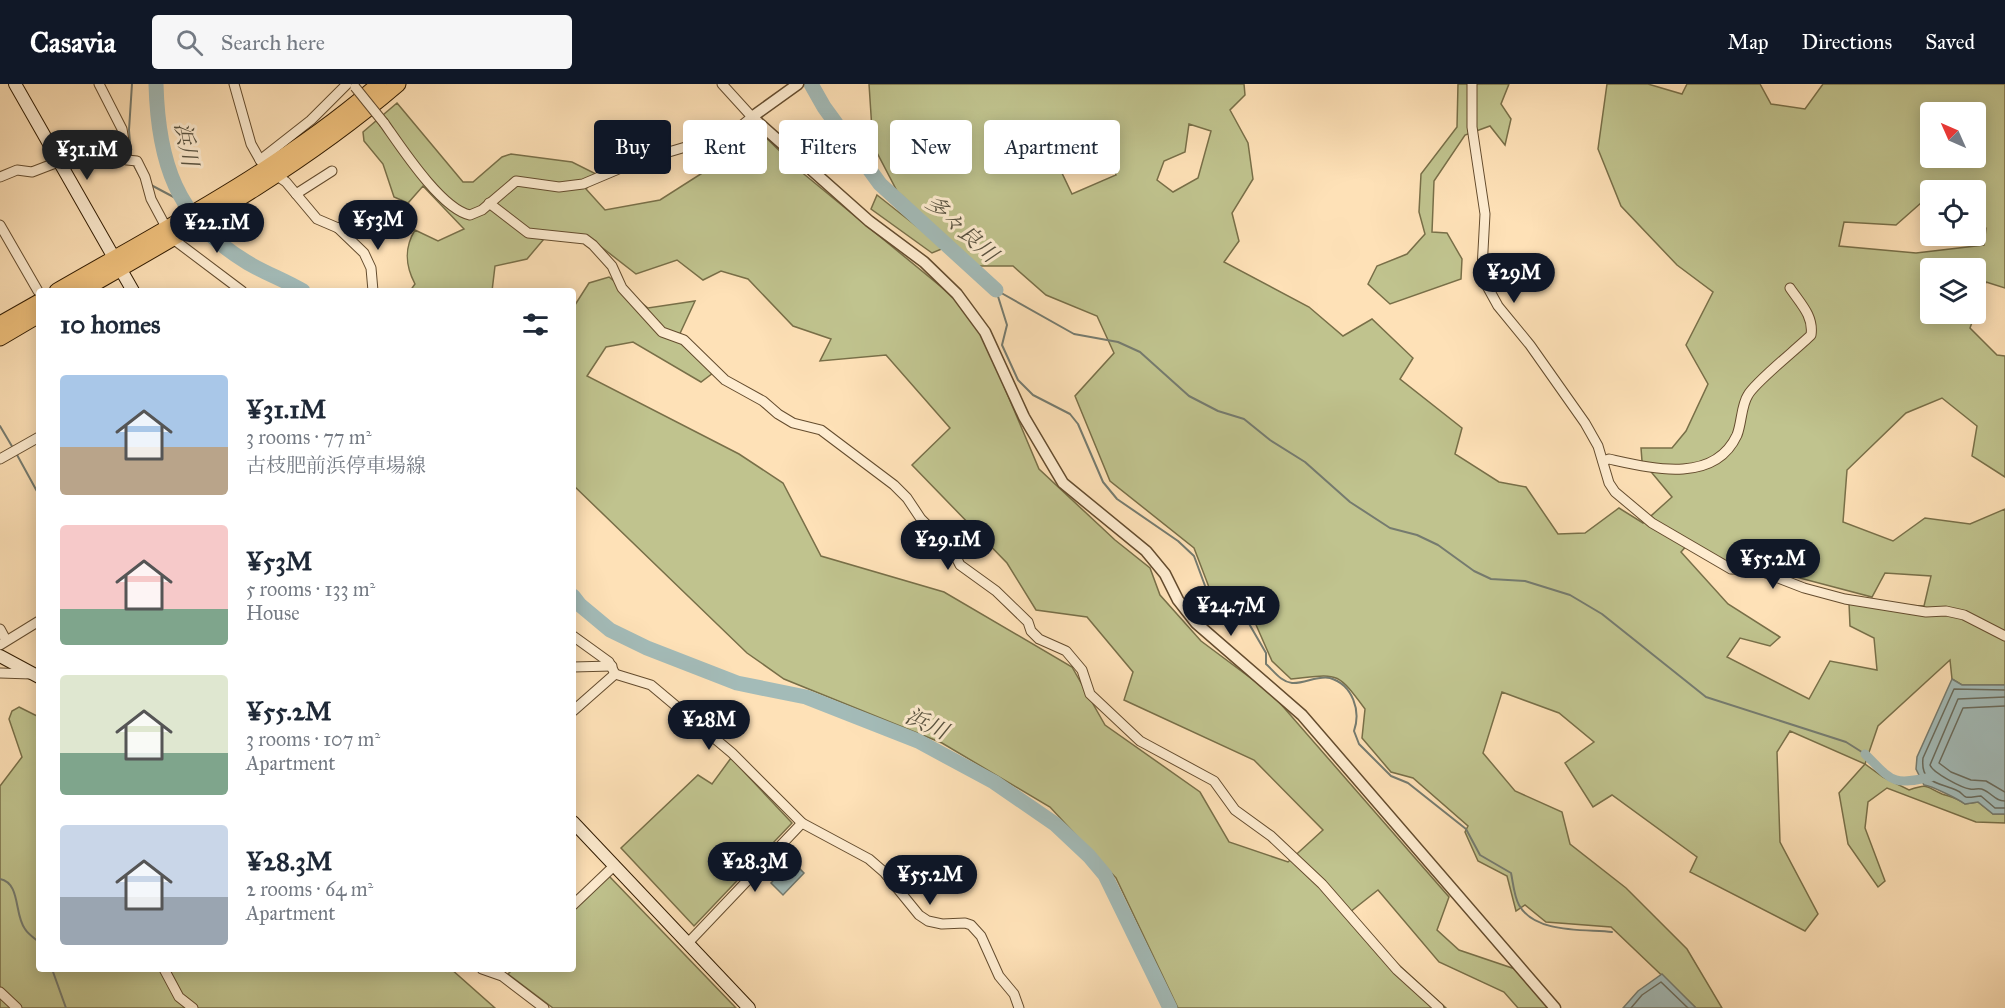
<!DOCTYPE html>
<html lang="en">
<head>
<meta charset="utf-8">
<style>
  body { margin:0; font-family:"IM FELL Great Primer","Noto Serif JP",serif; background:#f6f6f7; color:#1f2937; height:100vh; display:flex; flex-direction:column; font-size:22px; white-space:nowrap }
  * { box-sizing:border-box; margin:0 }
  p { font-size:20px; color:#747a83 }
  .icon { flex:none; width:33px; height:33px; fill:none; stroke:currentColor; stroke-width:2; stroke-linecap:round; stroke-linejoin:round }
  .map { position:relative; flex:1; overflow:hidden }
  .details { position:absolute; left:36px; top:204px; width:540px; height:684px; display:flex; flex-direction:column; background:#fff; border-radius:6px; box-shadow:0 3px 15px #0003 }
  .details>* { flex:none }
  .hud { position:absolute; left:594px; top:36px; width:570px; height:54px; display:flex; gap:12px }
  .needle { width:39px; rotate:315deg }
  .fabs { position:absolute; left:1920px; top:18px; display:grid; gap:12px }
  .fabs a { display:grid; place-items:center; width:66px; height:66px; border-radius:6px; background:#fff; box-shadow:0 3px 15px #0003; font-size:30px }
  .price { position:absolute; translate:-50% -51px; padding:0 14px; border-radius:21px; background:#111827; color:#fff; font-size:20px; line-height:39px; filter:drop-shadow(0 2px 3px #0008) }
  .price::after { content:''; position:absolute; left:50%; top:36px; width:18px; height:14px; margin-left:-9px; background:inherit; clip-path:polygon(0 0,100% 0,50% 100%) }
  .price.on { background:#222; color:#fff }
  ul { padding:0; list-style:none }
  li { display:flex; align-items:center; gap:18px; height:150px; padding:0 24px }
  li span { display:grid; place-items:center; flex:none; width:168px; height:120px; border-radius:6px; color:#555 }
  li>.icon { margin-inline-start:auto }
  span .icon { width:72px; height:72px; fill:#fffc; stroke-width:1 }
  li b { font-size:26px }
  h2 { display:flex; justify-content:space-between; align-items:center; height:72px; padding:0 24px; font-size:26px }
  .chip { padding:0 21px; border-radius:6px; background:#fff; box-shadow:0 3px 15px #0003; font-size:21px; line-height:54px }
  .chip.on { background:#111827; color:#fff }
  header { display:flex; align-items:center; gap:36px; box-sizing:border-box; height:84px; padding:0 30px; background:#111827; color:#fff }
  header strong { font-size:28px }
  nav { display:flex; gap:33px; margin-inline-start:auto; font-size:21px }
  .search { width:420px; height:54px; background:#f6f6f7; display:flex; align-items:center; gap:15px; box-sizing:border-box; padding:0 21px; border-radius:6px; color:#747a83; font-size:22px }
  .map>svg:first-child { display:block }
</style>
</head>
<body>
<header>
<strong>Casavia</strong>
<div class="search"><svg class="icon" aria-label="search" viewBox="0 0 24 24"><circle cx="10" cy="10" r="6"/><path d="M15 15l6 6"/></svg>Search here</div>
<nav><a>Map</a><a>Directions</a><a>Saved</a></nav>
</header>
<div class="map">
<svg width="2005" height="924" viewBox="0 0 2005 924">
  <rect width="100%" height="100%" fill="#fee1b7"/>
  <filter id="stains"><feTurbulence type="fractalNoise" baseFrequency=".00333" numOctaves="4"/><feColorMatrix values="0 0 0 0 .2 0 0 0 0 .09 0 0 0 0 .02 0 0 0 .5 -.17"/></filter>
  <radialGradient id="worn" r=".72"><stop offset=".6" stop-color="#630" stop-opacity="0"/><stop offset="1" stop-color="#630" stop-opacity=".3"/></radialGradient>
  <g fill="#c0c38e" stroke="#786f48" stroke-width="1.5" fill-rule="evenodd">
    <path d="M869,0H1244L1245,11L1230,26L1248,59L1253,95L1232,129L1239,157L1224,178L1309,223L1343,252L1372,235L1413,274L1400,295L1462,344L1455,370L1499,398L1526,403L1558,450L1585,449L1619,424L1643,439L1672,413L1642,377L1641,364H1672L1686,347L1708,300L1686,261L1713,208L1677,181L1621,122L1598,65L1607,0H1648L1682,10L1687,0H1760L1771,20L1805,25L1823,0H2005V204L1986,198L1976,227V184H1930V230H1975L1970,244L1997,271L2005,272V393L1972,372L1977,342L1942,314L1906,329L1847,386L1843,438L1893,457L1925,434L1970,440L2005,425V601H1962L1952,595L1950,576L1878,642L1865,680L1883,693L1909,706C1930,699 1925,703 1942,710C1951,713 1957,714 1965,720L1978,718L1993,730H2005V739L1976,738L1887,704L1868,718L1865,744L1885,797L1878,803L1848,760L1839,709L1865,680L1790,647L1777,668L1780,758L1818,830L1805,847L1690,788L1697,773L1612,711L1593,723L1565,679L1594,658L1559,629L1502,608L1483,669L1515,707L1562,728L1570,760L1626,804L1687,865L1722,924H1696L1611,843L1546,838L1525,821L1516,827L1507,792L1478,777L1465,748L1468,742L1413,694L1391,688L1362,654L1365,625C1336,586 1338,590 1291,595L1272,577L1253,534L1212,511L1194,464L1110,397L1075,312L1114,269L1097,232L1046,211L1013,182H977L897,107L873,61ZM1930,28H1976V74H1930ZM1189,40L1211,47L1198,94L1173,108L1157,96L1164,77L1185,68ZM1092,44L1116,91L1072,110L1050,64ZM1930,106H1976V137L1986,144L1984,161L1916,169L1839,162L1844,138L1896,141L1930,111ZM1690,458L1733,489L1762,484L1872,513L1885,489L1931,492L1924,522L1849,519L1850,542L1874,554L1877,586L1830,577L1809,615L1727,573L1740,554L1770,562L1780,553L1728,520L1681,468Z"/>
    <polygon points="1458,0 1509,0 1501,20 1511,35 1505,61 1490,42 1465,51 1434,97 1432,148 1447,149 1462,175 1461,195 1390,220 1368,200 1377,182 1407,170 1425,150 1419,128 1421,90 1457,43"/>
    <path d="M397,19L463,98H473L502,73L511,70L572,78L598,91L586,105L605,126L660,116L718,79V60L753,41L799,86L973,229L1039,385L1115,456L1150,484L1160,511L1201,557L1272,610L1449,813L1437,846L1459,866L1515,885L1548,924H1518L1504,908L1439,878L1378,806L1345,832L1446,924H1178L1116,794L1050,723L942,659L784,595L747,569L573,401V224L589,199L609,193L648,224L695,217L677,256L713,289L701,298L633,258L606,263L587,292L739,370L783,399L821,472L944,508L1072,583L1105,641L1200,708L1229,758L1288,778L1323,746L1254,676L1124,616L1133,588L1087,533L1036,526L1007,479L912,381L950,344L886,271L820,277L831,255L793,242L748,195L721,187L703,196L677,176L636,190L591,155L549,149L527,175L495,182L492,207H410L415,200C405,181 404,164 415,146L438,157L464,145L423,102L408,119L394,113L383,80L364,57L363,48Z"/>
    <polygon points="877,111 944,164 932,169 871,125"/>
    <polygon points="19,623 39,633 39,885 451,885 495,924 0,924 0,702 22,673 9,635 12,627"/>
    <polygon points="731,674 792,739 694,842 621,764 698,691 712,700"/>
    <polygon points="609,792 736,924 553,924 508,890 513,885 573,885 573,827"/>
  </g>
  <g fill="#a3bbb8" stroke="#757b6f" stroke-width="1.5">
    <path d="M1952,595L1962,601H2005V730H1993L1978,718L1965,720C1958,715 1932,702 1924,701L1916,685L1917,673Z"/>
    <polygon points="792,777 804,789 783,811 771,799"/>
    <polygon points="1662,890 1696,924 1623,924 1638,907"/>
  </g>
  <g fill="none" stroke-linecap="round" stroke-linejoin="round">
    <g stroke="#6a6b5c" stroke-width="1.5">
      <path d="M2005,606L1954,605L1923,674C1920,701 1940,698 1958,707C1961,708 1963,712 1966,713C1970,714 1976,712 1981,712L1995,724H2005"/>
      <path d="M2005,613L1958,615L1930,681C1933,689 1962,704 1970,705C1975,706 1979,703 1984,706C1993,710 1995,717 2005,717"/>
      <polyline points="2005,622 1963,624 1939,679 1951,688 1971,696 1986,697 2005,708"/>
      <polyline points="1631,924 1642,911 1661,898 1688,924"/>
    </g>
    <g stroke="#757b6f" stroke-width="2">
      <polyline points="131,72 129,46 132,0"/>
      <polyline points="132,78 142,96"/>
      <polyline points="151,101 183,118"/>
      <polyline points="996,206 1074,250 1118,258 1140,268 1189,312 1218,327 1244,335 1270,356 1305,378 1350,418 1390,444 1417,451 1438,461 1474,487 1491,495 1525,497 1570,511 1602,530 1706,613 1846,658 1865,670"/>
      <path d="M996,206L1007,241L1002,261L1018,296L1033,311L1070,330L1078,340L1103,398L1117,415L1178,457L1194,472L1211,518L1225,528L1235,530L1248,538L1266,569V580C1274,587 1281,598 1292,599C1304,600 1318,591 1330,594C1353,601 1361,627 1354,647L1359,660L1391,692L1408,699L1466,745L1480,771L1511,789C1513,798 1514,812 1519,821C1535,850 1585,845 1612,848"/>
      <polyline points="0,342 13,364"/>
      <polyline points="16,369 39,411"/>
      <path d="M0,795C21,799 14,831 25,845C28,850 34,854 39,858"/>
      <polyline points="52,885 66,924"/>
    </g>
    <path stroke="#a3bbb8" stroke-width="9" d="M1865,670C1892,697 1892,702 1931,693"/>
    <g stroke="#a3bbb8" stroke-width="15">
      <path d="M156,0C158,77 176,135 245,177C264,189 285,196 303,207"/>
      <polyline points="811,0 824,23 880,100 996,206"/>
      <polyline points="573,512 580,521 610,546 647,564 737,599 806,613 918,657 994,698 1055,740 1089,772 1105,791 1170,924"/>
    </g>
    <g stroke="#644c2e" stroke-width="11">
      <g id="minor">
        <polyline points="99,0 122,45 127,76 137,77 145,93 151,115 167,145"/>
        <polyline points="234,0 251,60 260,76 266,84 286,98 317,135 338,144"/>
        <polyline points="1472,0 1472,43 1485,130 1482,185 1487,202 1498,222 1530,261 1585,339 1598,362 1609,399 1615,408 1652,439 1731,485 1758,486 1804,504 1845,515 1926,528 1946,527 1964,531 2005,552"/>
        <path d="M384,39C401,63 441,125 470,131L482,126L516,97L559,103L583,100L635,78L689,62L722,47L741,42L752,33L722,0"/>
        <polyline points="260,76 311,36 347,0"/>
        <polyline points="0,93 17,86 32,88 58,78"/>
        <polyline points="296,110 332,87"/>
        <polyline points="489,119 528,149 585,155 593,161 612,182 622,204 662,248 684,256 725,296 763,317 778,330 793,339 821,346 894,401 907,414 921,435 953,467 960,481 996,507 1028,538 1031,547 1039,555 1066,567 1082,586 1090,610 1140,657 1214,697 1235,726 1271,752 1322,800 1397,886 1439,924"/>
        <polyline points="372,132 338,144 364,169 371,184 373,207"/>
        <polyline points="0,141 38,207"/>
        <polyline points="173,155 242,207"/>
        <polyline points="0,375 39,353"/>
        <path d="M1603,377L1609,375C1650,384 1714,401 1737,351C1742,338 1741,322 1748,311C1755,298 1798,264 1811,251C1814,232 1800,219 1790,204"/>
        <polyline points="0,545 6,556"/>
        <polyline points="573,552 609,578 615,590"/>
        <polyline points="0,561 39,537"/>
        <polyline points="573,583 612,582"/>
        <polyline points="0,589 31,590"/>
        <polyline points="615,590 651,601 732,669 802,739 869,775 884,788 919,831 928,837 942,840 965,839 971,841 981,852 999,892 1014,910 1019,924"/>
        <polyline points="573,627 615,590"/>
        <polyline points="573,821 615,781"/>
        <polyline points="688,859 802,739"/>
        <polyline points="164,885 179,913 193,924"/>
        <polyline points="482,885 502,892 544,924"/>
        <polyline points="0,908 17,924"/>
      </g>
    </g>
    <g stroke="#644c2e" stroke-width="13">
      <polyline id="tertiary" points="798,0 752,33 869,137 924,178 957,210 985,248 1024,333 1063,399 1146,467 1165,490 1178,516 1196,539 1302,631 1555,924"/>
    </g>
    <g stroke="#311b01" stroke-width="14">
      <g id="secondary">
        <polyline points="15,0 133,207"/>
        <polyline points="0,572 39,593"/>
        <polyline points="573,738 749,924"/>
      </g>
    </g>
    <g stroke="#311b01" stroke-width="17">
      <g id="trunk">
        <path d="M57,207C168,143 282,84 379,0"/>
        <path d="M81,207C193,143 300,84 398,0"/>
        <polyline points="0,240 39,218"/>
        <polyline points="0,254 39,231"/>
      </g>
    </g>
    <use href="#minor" stroke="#feecd0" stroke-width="9"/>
    <use href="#tertiary" stroke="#feecd0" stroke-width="10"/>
    <use href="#secondary" stroke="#feecd0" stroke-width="12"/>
    <use href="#trunk" stroke="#efc07c" stroke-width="15"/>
    <g stroke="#644c2e" stroke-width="11" stroke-linecap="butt">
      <polyline id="minor-bridge" points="355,3 384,39"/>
    </g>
    <use href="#minor-bridge" stroke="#feecd0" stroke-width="9"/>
  </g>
  <g text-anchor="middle" stroke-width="6" stroke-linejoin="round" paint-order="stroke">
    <g font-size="22" font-style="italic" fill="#595341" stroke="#feecd0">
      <text transform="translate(187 60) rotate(79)" y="8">浜川</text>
      <text transform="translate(962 144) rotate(42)" y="8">多々良川</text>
      <text transform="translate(927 639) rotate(25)" y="8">浜川</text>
    </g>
  </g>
  <rect width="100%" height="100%" filter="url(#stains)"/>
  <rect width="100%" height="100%" fill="url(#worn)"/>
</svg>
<div class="fabs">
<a><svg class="needle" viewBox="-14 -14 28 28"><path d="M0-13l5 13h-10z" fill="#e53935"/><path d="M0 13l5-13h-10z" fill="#747a83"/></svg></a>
<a><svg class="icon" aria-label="locate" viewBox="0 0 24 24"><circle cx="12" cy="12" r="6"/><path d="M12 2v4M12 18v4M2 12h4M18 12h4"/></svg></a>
<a><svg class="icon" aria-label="layers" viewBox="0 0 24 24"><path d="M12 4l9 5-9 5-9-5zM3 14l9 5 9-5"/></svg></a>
</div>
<b class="price on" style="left:87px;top:97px">¥31.1M</b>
<b class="price" style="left:378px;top:167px">¥53M</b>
<b class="price" style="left:217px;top:170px">¥22.1M</b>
<b class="price" style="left:1514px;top:220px">¥29M</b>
<b class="price" style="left:948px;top:487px">¥29.1M</b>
<b class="price" style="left:1773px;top:506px">¥55.2M</b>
<b class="price" style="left:1231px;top:553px">¥24.7M</b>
<b class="price" style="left:709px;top:667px">¥28M</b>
<b class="price" style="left:755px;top:809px">¥28.3M</b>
<b class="price" style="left:930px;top:822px">¥55.2M</b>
<div class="hud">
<a class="chip on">Buy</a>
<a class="chip">Rent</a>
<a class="chip">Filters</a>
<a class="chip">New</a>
<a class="chip">Apartment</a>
</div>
<section class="details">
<h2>10 homes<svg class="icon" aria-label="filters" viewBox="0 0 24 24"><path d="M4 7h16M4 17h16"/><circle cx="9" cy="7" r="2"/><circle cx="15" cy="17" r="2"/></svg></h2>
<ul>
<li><span style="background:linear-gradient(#a9c7e8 60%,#b9a48a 0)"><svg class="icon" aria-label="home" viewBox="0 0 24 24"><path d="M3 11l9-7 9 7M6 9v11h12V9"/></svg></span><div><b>¥31.1M</b><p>3 rooms · 77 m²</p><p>古枝肥前浜停車場線</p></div></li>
<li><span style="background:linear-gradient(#f6c9c9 70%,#7fa58c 0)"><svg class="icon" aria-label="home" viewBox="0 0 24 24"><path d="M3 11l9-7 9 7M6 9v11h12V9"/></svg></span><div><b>¥53M</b><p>5 rooms · 133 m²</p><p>House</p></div></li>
<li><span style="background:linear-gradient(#dfe7d0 65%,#7fa58c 0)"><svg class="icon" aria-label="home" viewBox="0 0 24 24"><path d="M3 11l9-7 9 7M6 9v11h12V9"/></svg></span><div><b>¥55.2M</b><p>3 rooms · 107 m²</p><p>Apartment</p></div></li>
<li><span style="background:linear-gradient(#c9d6e8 60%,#9aa5b1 0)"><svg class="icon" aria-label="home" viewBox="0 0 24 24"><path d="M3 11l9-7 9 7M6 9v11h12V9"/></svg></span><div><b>¥28.3M</b><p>2 rooms · 64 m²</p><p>Apartment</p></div></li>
</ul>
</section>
</div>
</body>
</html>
